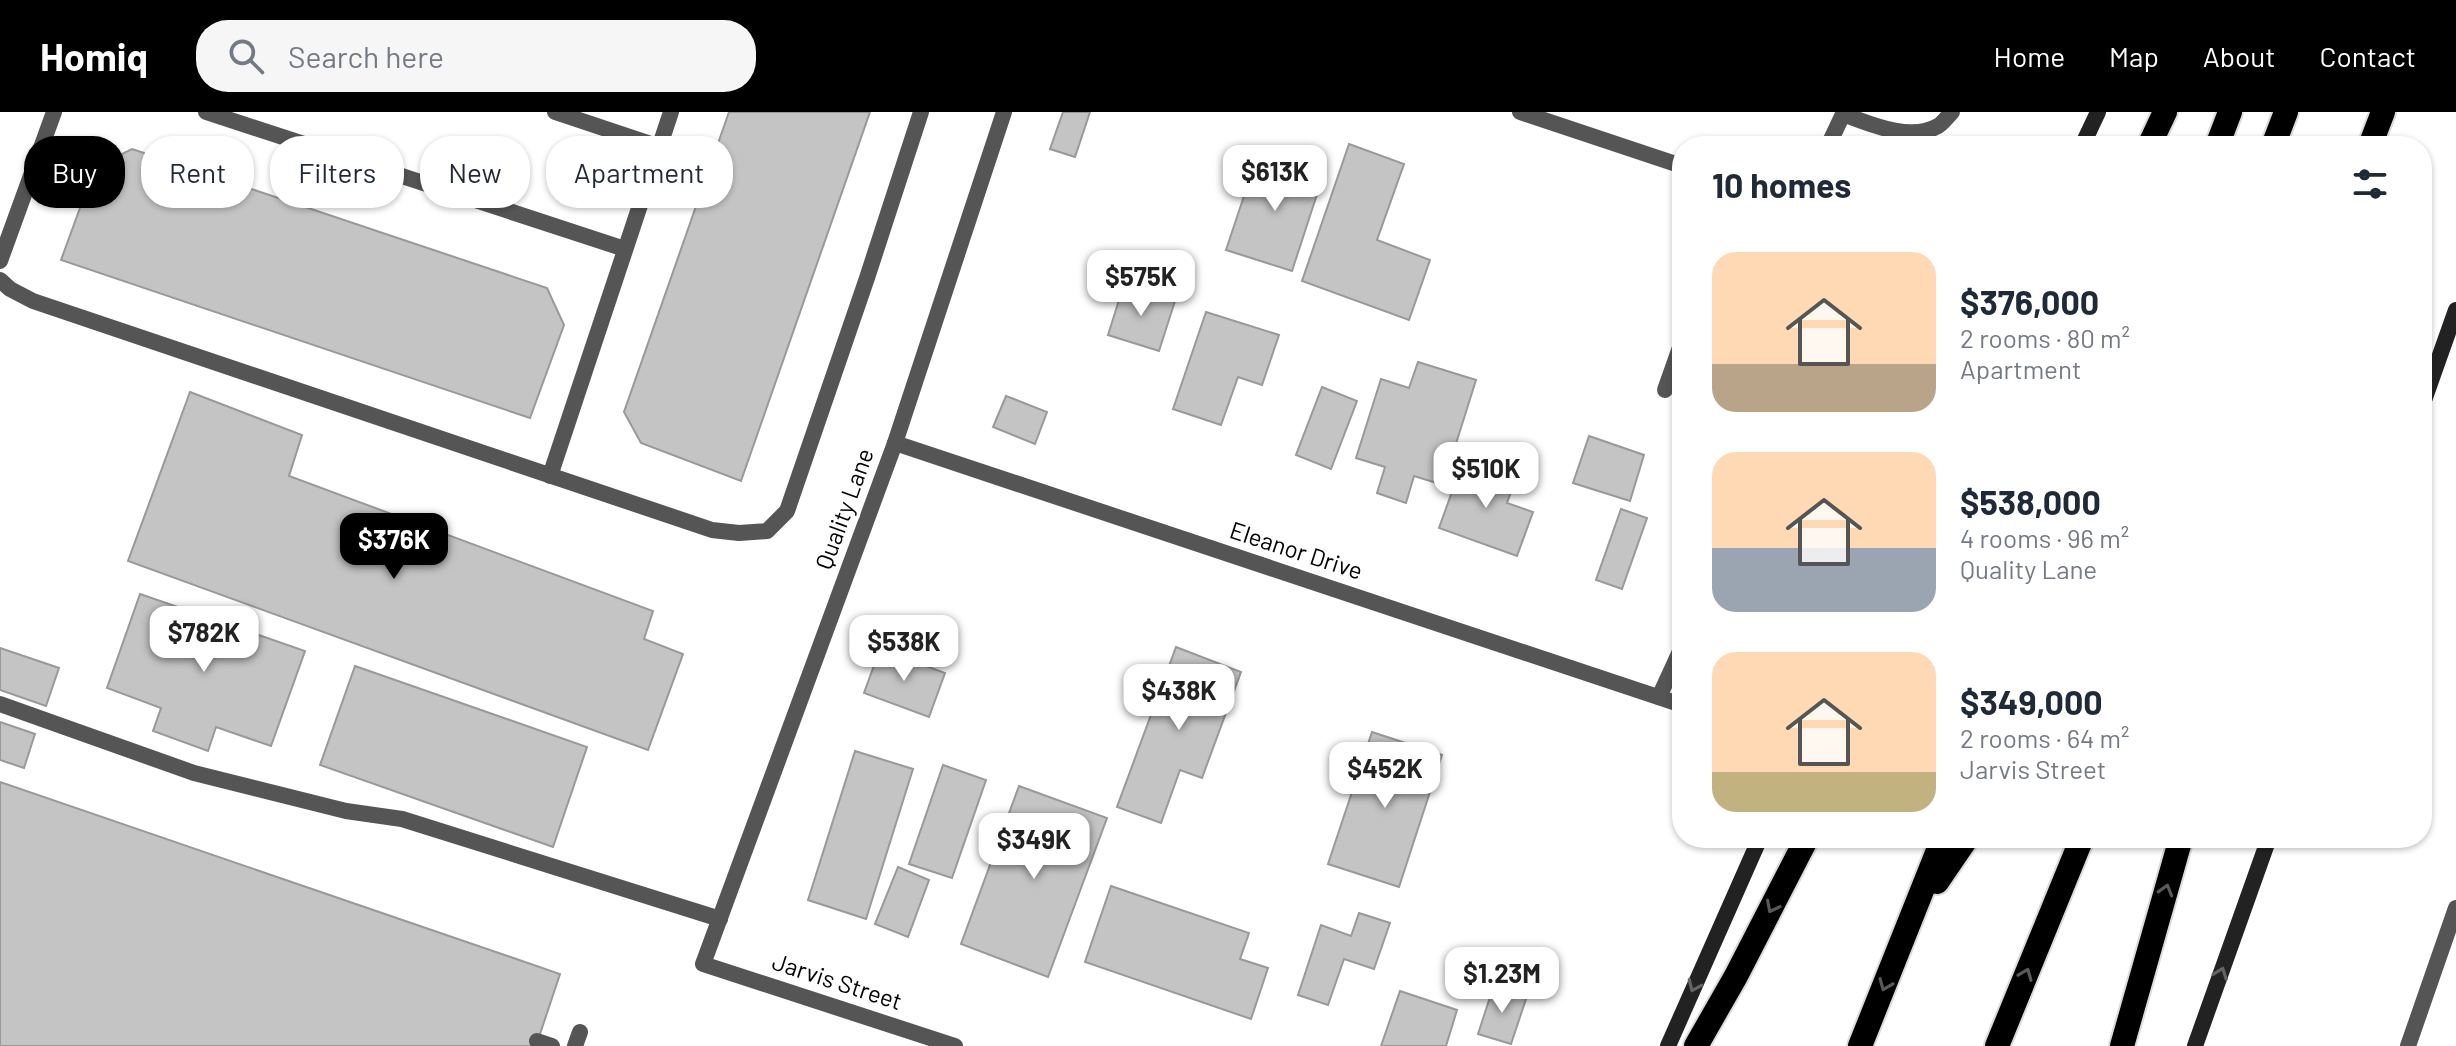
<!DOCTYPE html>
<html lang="en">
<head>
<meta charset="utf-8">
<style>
  body { margin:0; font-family:Barlow,sans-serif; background:#f6f6f7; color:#1f2937; height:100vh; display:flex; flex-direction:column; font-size:30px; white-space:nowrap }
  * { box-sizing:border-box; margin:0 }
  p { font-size:26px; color:#747a83 }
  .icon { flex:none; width:44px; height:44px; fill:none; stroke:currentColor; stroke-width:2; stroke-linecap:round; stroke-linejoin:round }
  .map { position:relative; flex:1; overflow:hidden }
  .sheet { position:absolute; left:1672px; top:24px; width:760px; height:712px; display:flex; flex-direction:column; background:#fff; border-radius:32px; box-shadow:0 2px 6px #0004 }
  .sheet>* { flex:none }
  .top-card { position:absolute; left:24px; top:24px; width:760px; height:72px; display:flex; gap:16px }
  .price { position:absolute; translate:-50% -68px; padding:0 18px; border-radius:16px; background:#fff; color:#222; font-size:26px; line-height:52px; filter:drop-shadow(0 2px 4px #0008) }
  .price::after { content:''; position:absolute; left:50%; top:48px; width:24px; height:18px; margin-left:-12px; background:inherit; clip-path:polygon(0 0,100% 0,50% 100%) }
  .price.current { background:#000; color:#fff }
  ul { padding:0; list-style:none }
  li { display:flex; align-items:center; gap:24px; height:200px; padding:0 40px }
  li span { display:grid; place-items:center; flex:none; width:224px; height:160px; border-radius:24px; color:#555 }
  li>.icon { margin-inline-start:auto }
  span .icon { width:96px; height:96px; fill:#fffc; stroke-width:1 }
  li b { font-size:34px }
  h2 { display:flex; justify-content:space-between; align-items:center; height:96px; padding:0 40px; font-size:34px }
  .pill { padding:0 28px; border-radius:32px; background:#fff; box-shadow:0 2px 6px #0004; font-size:28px; line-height:72px }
  .pill.current { background:#000; color:#fff }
  header { display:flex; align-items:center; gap:48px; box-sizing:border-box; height:112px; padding:0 40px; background:#000; color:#fff }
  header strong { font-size:38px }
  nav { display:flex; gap:44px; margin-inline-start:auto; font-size:28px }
  .search { width:560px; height:72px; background:#f6f6f7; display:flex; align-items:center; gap:20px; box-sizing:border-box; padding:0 28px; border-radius:32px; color:#747a83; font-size:30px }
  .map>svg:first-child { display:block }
</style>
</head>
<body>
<header>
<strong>Homiq</strong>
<div class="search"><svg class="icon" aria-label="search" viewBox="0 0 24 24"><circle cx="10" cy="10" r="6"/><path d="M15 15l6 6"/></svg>Search here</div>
<nav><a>Home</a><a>Map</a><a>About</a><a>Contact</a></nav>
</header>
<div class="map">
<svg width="2456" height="934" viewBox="0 0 2456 934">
  <rect width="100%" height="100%" fill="#fff"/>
  <g fill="#c4c4c4" stroke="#999" stroke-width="2">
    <polygon points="729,0 870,0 741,369 641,331 624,300"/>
    <polygon points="1063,0 1090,0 1075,45 1050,37"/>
    <polygon points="1349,32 1404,52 1377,128 1430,148 1409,208 1302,169"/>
    <polygon points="132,37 547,176 564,213 530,306 61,148 95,55"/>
    <polygon points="1258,42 1323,64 1292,159 1226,138"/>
    <polygon points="1124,172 1175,189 1159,239 1108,223"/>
    <polygon points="1206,200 1279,223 1262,273 1238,265 1221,313 1173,297"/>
    <polygon points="1418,250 1476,268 1443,373 1414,364 1406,391 1377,381 1385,355 1356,346 1381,267 1409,276"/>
    <polygon points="1322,275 1357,289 1331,357 1296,343"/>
    <polygon points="190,280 302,323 289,364 653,499 644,527 683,542 648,638 128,449"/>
    <polygon points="1006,284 1047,300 1035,332 993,315"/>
    <polygon points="1589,324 1644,343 1630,389 1573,371"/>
    <polygon points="1463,349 1515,369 1507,391 1533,400 1517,444 1439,416"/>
    <polygon points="1621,397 1647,406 1622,477 1596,468"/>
    <polygon points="140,482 305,539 271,634 216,615 208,639 153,619 161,596 107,576"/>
    <polygon points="1176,535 1241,560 1202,666 1180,658 1161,711 1117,695"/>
    <polygon points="0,536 59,556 46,594 0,578"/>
    <polygon points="880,537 945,561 929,605 864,581"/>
    <polygon points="355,554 587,635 553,735 320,653"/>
    <polygon points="0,610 35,622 24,656 0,648"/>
    <polygon points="1372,620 1442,643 1399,775 1328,752"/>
    <polygon points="855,639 913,657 866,807 808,788"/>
    <polygon points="943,653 986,668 952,766 909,752"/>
    <polygon points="0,670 560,862 536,934 0,934"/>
    <polygon points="1019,674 1107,706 1048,865 961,832"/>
    <polygon points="898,755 929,768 908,825 875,812"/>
    <polygon points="1111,774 1249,821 1240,847 1268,856 1251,907 1085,850"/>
    <polygon points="1359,801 1390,811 1374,857 1344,847 1328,893 1298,883 1321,813 1351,824"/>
    <polygon points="1494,873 1527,884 1511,932 1478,922"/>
    <polygon points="1400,879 1457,898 1446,934 1381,934"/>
  </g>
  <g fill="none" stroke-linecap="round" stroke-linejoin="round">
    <g stroke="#dbdbdb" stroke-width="28">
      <g id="motorway">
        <polyline points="2149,34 2165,0"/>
        <polyline points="2217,34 2230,0"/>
        <polyline points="2273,34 2286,0"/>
        <polyline points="2370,34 2383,0"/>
        <polyline points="1937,770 1967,726"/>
        <polyline points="1696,934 1736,864 1807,726"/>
        <polyline points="1860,934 1943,726"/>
        <polyline points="1997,934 2082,726"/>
        <polyline points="2122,934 2181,726"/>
      </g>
    </g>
    <g stroke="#555" stroke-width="16">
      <polyline points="206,0 625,137"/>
      <polyline points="555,0 660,35"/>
      <path d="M1843,2C1870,12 1910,30 1938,14C1943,11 1948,4 1952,0"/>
      <polyline points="1828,34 1844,0"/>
      <polyline points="0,149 54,0"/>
      <polyline points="0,168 10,177 33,189 712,418 739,421 767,419 787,399 867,166 921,0"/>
      <polyline points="1665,278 1682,230"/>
      <polyline points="550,364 671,0"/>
      <polyline points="1659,585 1682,535"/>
      <polyline points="0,592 194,661 346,699 402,707 720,807"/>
      <polyline points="537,929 552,934"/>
      <polyline points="575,934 580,920"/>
      <polyline points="2408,934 2456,796"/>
    </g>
    <g stroke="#555" stroke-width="16">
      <polyline points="1520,0 1682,54"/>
      <polyline points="895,331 1682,593"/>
      <polyline points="955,934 703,852 895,331 1004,0"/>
    </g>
    <g stroke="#222" stroke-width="16">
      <polyline points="2082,34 2098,0"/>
      <polyline points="2422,294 2456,198"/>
      <polyline points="1668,934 1760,726"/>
      <polyline points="2195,934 2269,726"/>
    </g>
    <use href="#motorway" stroke="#000" stroke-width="24"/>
  </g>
  <defs><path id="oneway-chevron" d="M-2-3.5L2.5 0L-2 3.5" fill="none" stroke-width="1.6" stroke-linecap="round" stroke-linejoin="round" transform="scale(2)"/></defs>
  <g stroke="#595959">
    <use href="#oneway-chevron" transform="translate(2166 778) rotate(-74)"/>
    <use href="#oneway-chevron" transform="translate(1772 795) rotate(117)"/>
    <use href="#oneway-chevron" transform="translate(2026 862) rotate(-68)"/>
    <use href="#oneway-chevron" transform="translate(1885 873) rotate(112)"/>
  </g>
  <g stroke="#646464">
    <use href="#oneway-chevron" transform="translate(2221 861) rotate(-70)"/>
    <use href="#oneway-chevron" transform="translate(1694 874) rotate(114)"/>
  </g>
  <g text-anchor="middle" stroke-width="7" stroke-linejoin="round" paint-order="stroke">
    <g font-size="24" fill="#000" stroke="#fff">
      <text transform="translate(845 397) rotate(-70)" y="8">Quality Lane</text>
      <text transform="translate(1296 439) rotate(18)" y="8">Eleanor Drive</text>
      <text transform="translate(837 870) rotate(18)" y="8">Jarvis Street</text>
    </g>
  </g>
</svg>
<b class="price" style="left:1275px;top:101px">$613K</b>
<b class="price" style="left:1141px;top:206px">$575K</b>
<b class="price" style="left:1486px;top:398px">$510K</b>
<b class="price current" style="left:394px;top:469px">$376K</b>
<b class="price" style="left:204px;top:562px">$782K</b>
<b class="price" style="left:904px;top:571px">$538K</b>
<b class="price" style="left:1179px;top:620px">$438K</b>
<b class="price" style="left:1385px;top:698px">$452K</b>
<b class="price" style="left:1034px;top:769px">$349K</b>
<b class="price" style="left:1502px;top:903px">$1.23M</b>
<div class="top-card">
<a class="pill current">Buy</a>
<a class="pill">Rent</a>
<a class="pill">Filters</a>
<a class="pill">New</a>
<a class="pill">Apartment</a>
</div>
<section class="sheet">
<h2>10 homes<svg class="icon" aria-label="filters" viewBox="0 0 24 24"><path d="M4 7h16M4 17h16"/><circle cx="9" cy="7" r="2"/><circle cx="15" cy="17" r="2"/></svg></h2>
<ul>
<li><span style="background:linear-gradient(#ffd9b3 70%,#b9a48a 0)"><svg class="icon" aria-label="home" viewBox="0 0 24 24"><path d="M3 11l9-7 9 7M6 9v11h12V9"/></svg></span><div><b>$376,000</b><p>2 rooms · 80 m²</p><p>Apartment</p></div></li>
<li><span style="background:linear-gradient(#ffd9b3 60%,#9aa5b1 0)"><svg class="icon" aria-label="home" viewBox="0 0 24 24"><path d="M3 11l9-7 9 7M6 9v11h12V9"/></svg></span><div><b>$538,000</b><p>4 rooms · 96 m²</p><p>Quality Lane</p></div></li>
<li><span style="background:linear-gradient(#ffd9b3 75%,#c2b280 0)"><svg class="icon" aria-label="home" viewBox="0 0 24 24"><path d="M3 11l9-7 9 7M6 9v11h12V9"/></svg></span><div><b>$349,000</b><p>2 rooms · 64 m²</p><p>Jarvis Street</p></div></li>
</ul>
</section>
</div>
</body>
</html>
